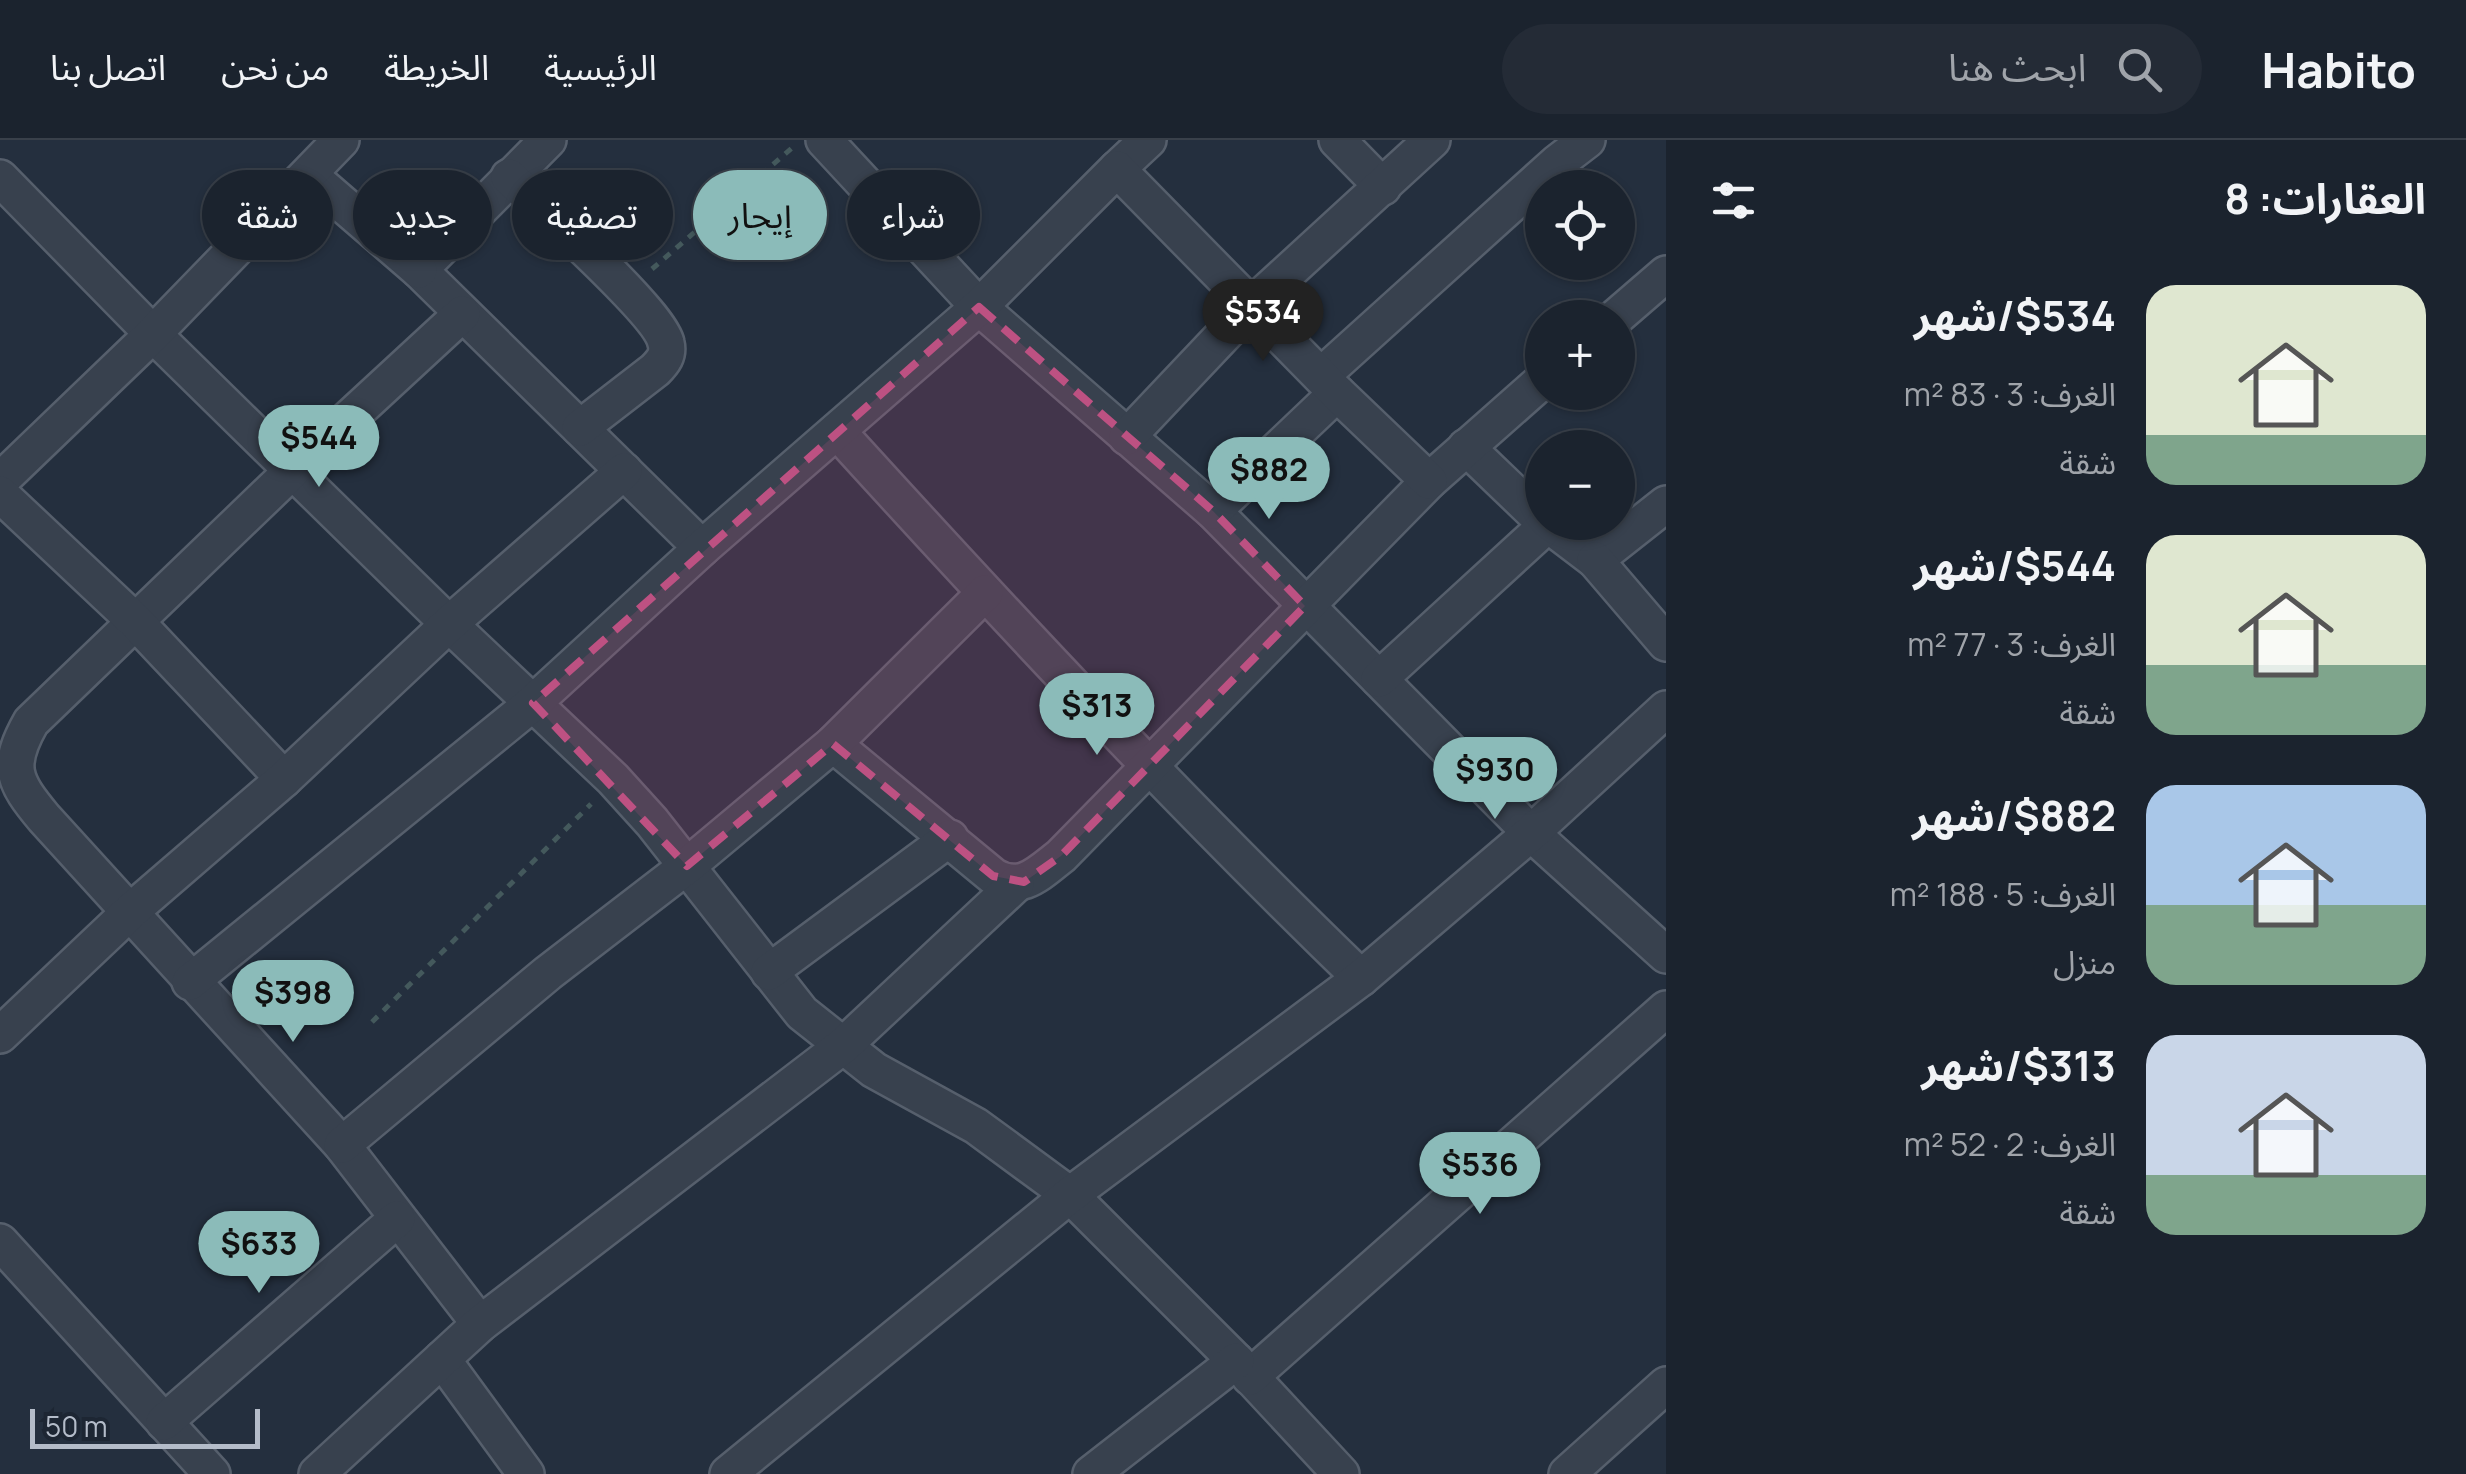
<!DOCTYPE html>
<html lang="ar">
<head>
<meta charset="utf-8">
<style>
  body { margin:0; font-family:Manrope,"Noto Sans Arabic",sans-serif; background:#242b36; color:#f1f3f6; direction:rtl; height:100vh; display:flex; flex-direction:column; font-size:38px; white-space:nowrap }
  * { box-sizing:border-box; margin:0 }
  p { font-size:32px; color:#a0a4aa }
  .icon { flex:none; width:55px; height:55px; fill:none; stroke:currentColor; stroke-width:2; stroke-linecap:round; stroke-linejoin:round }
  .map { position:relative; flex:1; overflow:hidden; direction:ltr }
  .panel { display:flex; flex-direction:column; background:#1b232e; width:800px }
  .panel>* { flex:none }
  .guide { position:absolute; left:30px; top:30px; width:950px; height:90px; direction:rtl; display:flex; gap:20px }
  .buttons { position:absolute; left:1525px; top:30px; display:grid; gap:20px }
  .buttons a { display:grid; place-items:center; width:110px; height:110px; border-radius:50%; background:#1b232e; box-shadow:0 2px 8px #0004,0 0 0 2px #39404a; font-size:50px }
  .scale { position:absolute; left:30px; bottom:25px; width:230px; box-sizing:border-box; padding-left:10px; border:5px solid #b4bcc9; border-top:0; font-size:28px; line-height:35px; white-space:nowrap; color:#b4bcc9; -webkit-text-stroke:8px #1d2633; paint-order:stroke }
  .price { position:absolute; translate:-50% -85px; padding:0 22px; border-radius:35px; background:#8bbbb9; color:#111; font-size:32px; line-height:65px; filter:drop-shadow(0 2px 5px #0008) }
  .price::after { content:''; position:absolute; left:50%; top:60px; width:30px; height:22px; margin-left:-15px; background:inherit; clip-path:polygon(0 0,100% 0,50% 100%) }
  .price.current { background:#222; color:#fff }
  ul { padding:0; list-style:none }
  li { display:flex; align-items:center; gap:30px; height:250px; padding:0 40px }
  li span { display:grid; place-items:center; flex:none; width:280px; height:200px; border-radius:30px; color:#555 }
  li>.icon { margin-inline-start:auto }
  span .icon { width:120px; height:120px; fill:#fffc; stroke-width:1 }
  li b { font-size:42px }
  h2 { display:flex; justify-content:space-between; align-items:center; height:120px; padding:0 40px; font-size:42px }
  .chip { padding:0 35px; border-radius:45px; background:#1b232e; box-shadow:0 2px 8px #0004,0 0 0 2px #39404a; font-size:35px; line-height:90px }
  .chip.current { background:#8bbbb9; color:#111 }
  header { display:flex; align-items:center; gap:60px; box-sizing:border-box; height:140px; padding:0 50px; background:#1b232e; border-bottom:2px solid #39404a }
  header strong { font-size:48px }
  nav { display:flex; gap:55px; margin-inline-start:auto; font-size:35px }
  .search { width:700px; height:90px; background:#242b36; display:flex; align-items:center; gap:25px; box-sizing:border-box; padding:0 35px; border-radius:55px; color:#a0a4aa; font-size:38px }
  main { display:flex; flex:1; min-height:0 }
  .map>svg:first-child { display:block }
</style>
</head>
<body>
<header>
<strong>Habito</strong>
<div class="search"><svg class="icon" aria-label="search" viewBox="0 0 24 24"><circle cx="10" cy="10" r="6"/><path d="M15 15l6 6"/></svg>ابحث هنا</div>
<nav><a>الرئيسية</a><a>الخريطة</a><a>من نحن</a><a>اتصل بنا</a></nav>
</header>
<main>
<section class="panel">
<h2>العقارات: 8<svg class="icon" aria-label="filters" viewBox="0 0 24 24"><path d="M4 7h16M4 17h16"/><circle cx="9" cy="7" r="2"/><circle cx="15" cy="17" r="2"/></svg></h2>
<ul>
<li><span style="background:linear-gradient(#dfe7d0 75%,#7fa58c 0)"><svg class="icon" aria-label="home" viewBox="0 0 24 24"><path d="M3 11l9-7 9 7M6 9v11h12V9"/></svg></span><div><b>$534/شهر</b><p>الغرف: 3 · 83 m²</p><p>شقة</p></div></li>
<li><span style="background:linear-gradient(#dfe7d0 65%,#7fa58c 0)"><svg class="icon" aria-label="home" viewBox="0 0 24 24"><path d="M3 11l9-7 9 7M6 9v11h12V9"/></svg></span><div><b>$544/شهر</b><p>الغرف: 3 · 77 m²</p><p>شقة</p></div></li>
<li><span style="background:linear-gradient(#a9c7e8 60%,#7fa58c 0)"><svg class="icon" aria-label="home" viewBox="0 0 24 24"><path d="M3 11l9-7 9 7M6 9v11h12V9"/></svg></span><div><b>$882/شهر</b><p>الغرف: 5 · 188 m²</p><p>منزل</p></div></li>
<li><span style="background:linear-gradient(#c9d6e8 70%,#7fa58c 0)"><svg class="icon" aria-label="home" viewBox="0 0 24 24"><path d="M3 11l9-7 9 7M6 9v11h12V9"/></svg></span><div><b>$313/شهر</b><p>الغرف: 2 · 52 m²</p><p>شقة</p></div></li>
</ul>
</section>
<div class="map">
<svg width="1666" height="1334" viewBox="0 0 1666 1334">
  <rect width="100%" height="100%" fill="#242f3e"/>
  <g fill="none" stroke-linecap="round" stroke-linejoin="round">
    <g stroke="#565f6c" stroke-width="40">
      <g id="street">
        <polyline points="548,0 419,130 702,408"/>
        <polyline points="824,0 979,167 1213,371 1531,693 1666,815"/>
        <polyline points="1337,0 1383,47"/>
        <polyline points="1117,29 1148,0"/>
        <polyline points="309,35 419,130"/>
        <path d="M509,37C538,65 660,173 666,203C669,215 663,222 655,230L580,288"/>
        <polyline points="0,38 153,194 449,484 613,639 652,682 802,873 874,930 976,986 1070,1055 1236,1221 1341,1334"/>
        <path d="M462,174L293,330L31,582C6,626 13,641 44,678L342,1005L480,1184"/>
        <polyline points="1615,178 1666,134"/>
        <polyline points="1321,236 1557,23 1587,0"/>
        <path d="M837,291C1007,478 1180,663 1361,838"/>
        <polyline points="1127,297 1251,166 1432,0"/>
        <polyline points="1466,307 1542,380"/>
        <polyline points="0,341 153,194 341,0"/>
        <polyline points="0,354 136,482 284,639"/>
        <polyline points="1213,371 1337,253"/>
        <polyline points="1545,382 1595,420 1666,364"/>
        <polyline points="1595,420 1666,503"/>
        <polyline points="1379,539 1547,385"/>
        <path d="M833,604L993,736C1021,753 1039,733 1061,716L1429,341L1542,241"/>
        <polyline points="769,832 950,698"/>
        <polyline points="190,842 533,563 702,408 979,167 1117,29 1337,253 1429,341"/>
        <polyline points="0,895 131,771 284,639 449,484 624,331"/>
        <polyline points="342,1005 548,833 687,726 833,604 985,453"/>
        <polyline points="0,1102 212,1334"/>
        <polyline points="442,1219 526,1334"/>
        <polyline points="1250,1237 1666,869"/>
        <polyline points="164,1282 397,1079"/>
        <polyline points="317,1334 480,1184 844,905 1016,744"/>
        <polyline points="728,1334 1070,1055 1361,838 1531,693 1666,569"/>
        <polyline points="1091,1334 1236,1221"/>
        <polyline points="1567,1334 1666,1245"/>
      </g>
    </g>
    <g stroke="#44595c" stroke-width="5" stroke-dasharray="8 8" stroke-linecap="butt">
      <polyline points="652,129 792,8"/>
      <polyline points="372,882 591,664"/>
    </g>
    <use href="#street" stroke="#38414e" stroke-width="35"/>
  </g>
  <path fill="#bd5182" fill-opacity="0.2" stroke="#bd5182" stroke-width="8" stroke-dasharray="20 12" stroke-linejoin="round" d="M979,167L1213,371L1305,466L1061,716L1024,742L993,736L833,604L687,726L533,563Z"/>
</svg>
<div class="buttons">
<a><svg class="icon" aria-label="locate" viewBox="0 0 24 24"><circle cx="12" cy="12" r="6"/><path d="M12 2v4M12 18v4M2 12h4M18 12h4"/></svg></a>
<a>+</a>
<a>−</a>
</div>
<div class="scale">50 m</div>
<b class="price current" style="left:1263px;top:224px">$534</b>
<b class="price" style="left:319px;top:350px">$544</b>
<b class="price" style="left:1269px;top:382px">$882</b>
<b class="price" style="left:1097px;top:618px">$313</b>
<b class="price" style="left:1495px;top:682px">$930</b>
<b class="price" style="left:293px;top:905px">$398</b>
<b class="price" style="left:1480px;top:1077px">$536</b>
<b class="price" style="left:259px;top:1156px">$633</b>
<div class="guide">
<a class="chip">شراء</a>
<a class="chip current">إيجار</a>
<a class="chip">تصفية</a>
<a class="chip">جديد</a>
<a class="chip">شقة</a>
</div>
</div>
</main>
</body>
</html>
